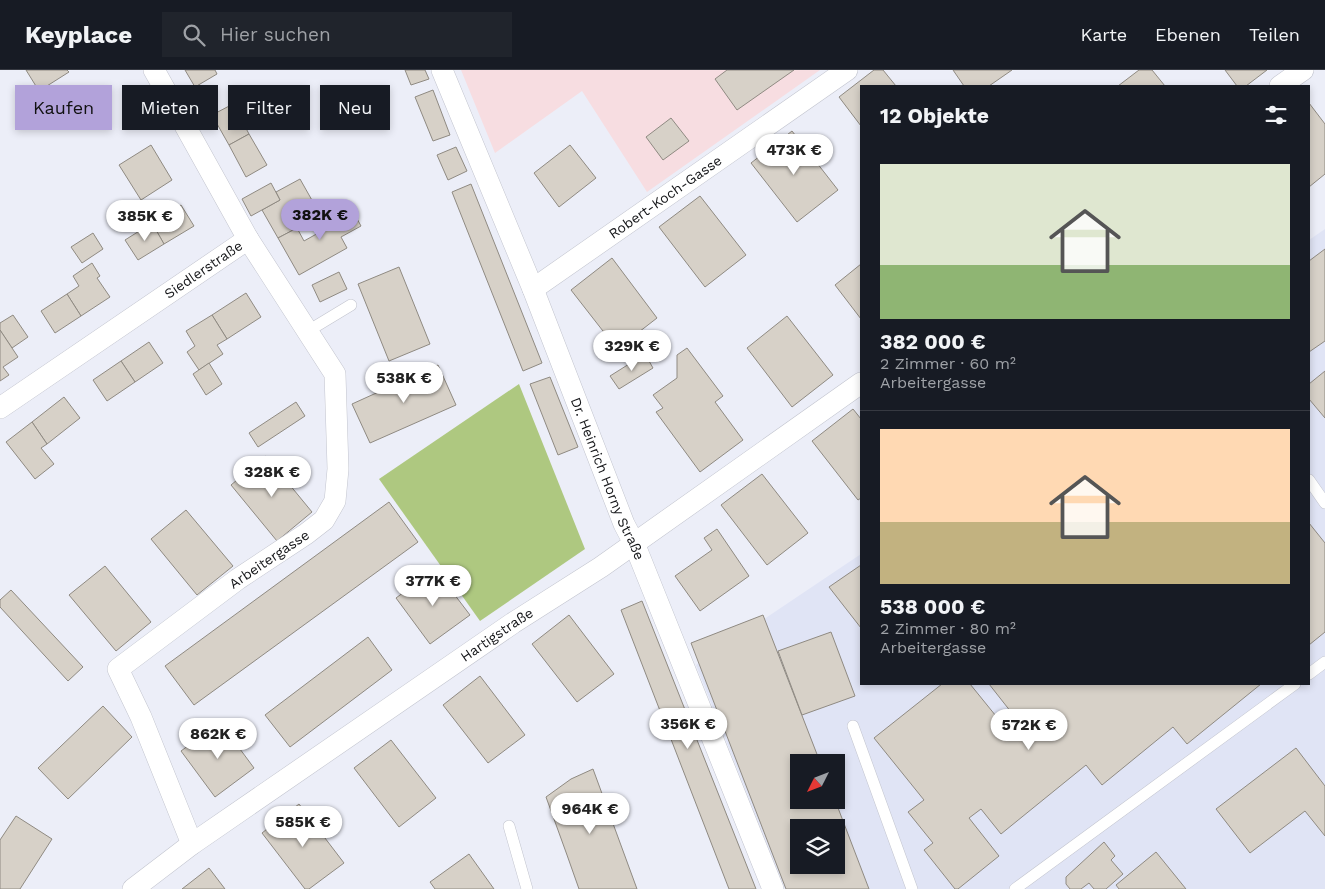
<!DOCTYPE html>
<html lang="de">
<head>
<meta charset="utf-8">
<style>
  body { margin:0; font-family:"Work Sans",sans-serif; background:#20242c; color:#f1f3f6; height:100vh; display:flex; flex-direction:column; font-size:19px; white-space:nowrap }
  * { box-sizing:border-box; margin:0 }
  p { font-size:16px; color:#9ea1a6 }
  .icon { flex:none; width:28px; height:28px; fill:none; stroke:currentColor; stroke-width:2; stroke-linecap:round; stroke-linejoin:round }
  .map { position:relative; flex:1; overflow:hidden }
  .details { position:absolute; left:860px; top:15px; width:450px; height:600px; display:flex; flex-direction:column; background:#171b24; border-radius:0px; box-shadow:0 2px 8px #0003 }
  .details>* { flex:none }
  .guide { position:absolute; left:15px; top:15px; width:475px; height:45px; display:flex; gap:10px }
  .needle { width:32px; rotate:228deg }
  .controls { position:absolute; left:790px; top:684px; display:grid; gap:10px }
  .controls a { display:grid; place-items:center; width:55px; height:55px; border-radius:0px; background:#171b24; box-shadow:0 2px 8px #0003; font-size:25px }
  .price { position:absolute; translate:-50% -42px; padding:0 11px; border-radius:18px; background:#fff; color:#222; font-size:16px; line-height:32px; filter:drop-shadow(0 1px 2px #0008) }
  .price::after { content:''; position:absolute; left:50%; top:30px; width:15px; height:11px; margin-left:-8px; background:inherit; clip-path:polygon(0 0,100% 0,50% 100%) }
  .price.on { background:#b2a2da; color:#111 }
  ul { padding:0; list-style:none }
  li { display:grid; align-content:center; gap:10px; height:265px; padding:0 20px }
  li+li { border-top:1px solid #363941 }
  li span { display:grid; place-items:center; height:155px; border-radius:0px; color:#555 }
  li>.icon { margin-inline-start:auto }
  span .icon { width:90px; height:90px; fill:#fffc; stroke-width:1 }
  li b { font-size:21px }
  h2 { display:flex; justify-content:space-between; align-items:center; height:60px; padding:0 20px; font-size:21px }
  .tag { padding:0 18px; border-radius:0px; background:#171b24; box-shadow:0 2px 8px #0003; font-size:18px; line-height:45px }
  .tag.on { background:#b2a2da; color:#111 }
  header { display:flex; align-items:center; gap:30px; box-sizing:border-box; height:70px; padding:0 25px; background:#171b24; border-bottom:1px solid #363941 }
  header strong { font-size:24px }
  nav { display:flex; gap:28px; margin-inline-start:auto; font-size:18px }
  .search { width:350px; height:45px; background:#20242c; display:flex; align-items:center; gap:12px; box-sizing:border-box; padding:0 18px; border-radius:0px; color:#9ea1a6; font-size:19px }
  .map>svg:first-child { display:block }
</style>
</head>
<body>
<header>
<strong>Keyplace</strong>
<div class="search"><svg class="icon" aria-label="search" viewBox="0 0 24 24"><circle cx="10" cy="10" r="6"/><path d="M15 15l6 6"/></svg>Hier suchen</div>
<nav><a>Karte</a><a>Ebenen</a><a>Teilen</a></nav>
</header>
<div class="map">
<svg width="1325" height="819" viewBox="0 0 1325 819">
  <rect width="100%" height="100%" fill="#eceef8"/>
  <polygon fill="#f7dde1" points="461,0 820,0 647,122 582,21 495,83"/>
  <path fill="#e0e4f5" fill-rule="evenodd" d="M1325,159V819H785L696,595L861,484V614H1309V170ZM799,692H836V730H799ZM799,758H836V795H799Z"/>
  <polygon fill="#aec880" points="519,314 585,479 480,551 379,409"/>
  <g fill="#d7d1c8" stroke="#8f8a82" fill-rule="evenodd">
    <polygon points="26,0 67,0 69,2 39,21"/>
    <polygon points="185,0 215,0 217,4 195,17"/>
    <polygon points="405,0 425,0 429,9 411,15"/>
    <polygon points="727,0 794,0 737,40 715,9"/>
    <polygon points="874,0 883,0 896,16 861,16 861,56 839,27"/>
    <polygon points="953,0 1012,0 989,16 964,16"/>
    <polygon points="1139,0 1152,0 1165,16 1118,16"/>
    <polygon points="1225,0 1267,0 1246,16 1237,16"/>
    <polygon points="433,20 450,65 433,71 415,27"/>
    <polygon points="1309,33 1325,54 1325,104 1309,117"/>
    <polygon points="233,34 249,64 229,75 212,45"/>
    <polygon points="671,48 689,71 663,90 646,67"/>
    <polygon points="792,61 838,120 797,152 751,93"/>
    <polygon points="249,64 267,95 246,107 229,75"/>
    <polygon points="151,75 172,110 141,130 119,95"/>
    <polygon points="570,75 596,108 559,137 534,103"/>
    <polygon points="456,77 467,101 448,110 437,85"/>
    <polygon points="300,109 313,132 288,146 295,159 278,168 262,140 280,130 276,122"/>
    <polygon points="271,113 280,130 251,146 242,129"/>
    <polygon points="471,114 542,293 523,301 452,122"/>
    <polygon points="700,126 746,185 705,217 659,157"/>
    <polygon points="349,134 361,156 341,167 347,178 299,205 278,168 297,158 304,171 329,157 324,148"/>
    <polygon points="181,135 194,156 164,174 152,153"/>
    <polygon points="152,153 164,174 138,190 125,170"/>
    <polygon points="93,163 103,179 82,193 71,177"/>
    <polygon points="1325,179 1325,271 1309,282 1309,191"/>
    <polygon points="612,188 657,248 617,279 571,220"/>
    <polygon points="92,193 100,206 97,208 110,227 81,246 67,224 79,216 73,206"/>
    <polygon points="861,194 861,249 835,215"/>
    <polygon points="399,197 430,274 389,291 358,214"/>
    <polygon points="339,202 347,219 320,232 312,215"/>
    <polygon points="246,223 261,247 227,269 212,245"/>
    <polygon points="67,224 81,246 55,263 41,241"/>
    <polygon points="13,245 28,267 12,278 0,260 0,253"/>
    <polygon points="212,245 227,269 217,275 223,284 199,300 187,282 195,276 186,261"/>
    <polygon points="787,246 833,305 792,337 747,278"/>
    <polygon points="0,260 18,287 3,297 9,305 0,311"/>
    <polygon points="149,272 163,293 135,312 121,291"/>
    <polygon points="687,278 723,326 715,332 743,370 700,402 656,342 663,338 653,325 677,308 677,285"/>
    <polygon points="645,284 653,298 619,319 610,306"/>
    <polygon points="121,291 135,312 107,331 93,310"/>
    <polygon points="209,293 222,314 206,325 193,304"/>
    <polygon points="438,295 456,335 370,373 352,334"/>
    <polygon points="1325,301 1325,348 1309,329 1309,314"/>
    <polygon points="550,307 578,377 558,385 530,314"/>
    <polygon points="64,327 80,348 47,374 32,352"/>
    <polygon points="296,332 305,346 258,377 249,363"/>
    <polygon points="853,339 861,349 861,428 858,430 812,371"/>
    <polygon points="32,352 47,374 41,378 54,394 35,409 6,372"/>
    <polygon points="266,386 312,442 277,471 231,415"/>
    <polygon points="762,404 808,463 767,495 721,435"/>
    <polygon points="389,432 418,472 194,635 165,596"/>
    <polygon points="186,440 233,496 197,525 151,469"/>
    <polygon points="1309,453 1325,473 1325,562 1309,575"/>
    <polygon points="717,459 749,506 700,541 675,506 712,480 704,468"/>
    <polygon points="861,495 861,558 829,517"/>
    <polygon points="105,496 151,552 116,581 69,525"/>
    <polygon points="435,499 470,545 430,574 396,528"/>
    <polygon points="11,520 83,597 68,611 0,537 0,530"/>
    <polygon points="642,531 756,819 729,819 621,540"/>
    <polygon points="569,545 614,604 577,632 532,574"/>
    <path d="M763,545L820,692H799V730H835L869,819H786L691,573ZM799,758H836V795H799Z"/>
    <polygon points="831,562 855,626 802,645 778,581"/>
    <polygon points="368,567 392,600 290,677 265,645"/>
    <polygon points="480,606 525,665 488,693 443,635"/>
    <polygon points="942,614 970,614 1000,651 1011,642 989,614 1261,614 1187,674 1173,657 1102,715 1086,695 1001,764 981,739 969,748 999,786 958,819 955,819 924,780 933,773 908,742 924,730 874,668"/>
    <polygon points="103,636 132,667 68,729 38,698"/>
    <polygon points="220,652 254,698 215,727 181,681"/>
    <polygon points="391,670 436,728 399,757 354,698"/>
    <polygon points="1296,678 1325,716 1325,766 1305,741 1250,783 1216,739"/>
    <polygon points="593,699 637,819 579,819 567,785 546,727 571,709"/>
    <polygon points="299,734 344,793 309,819 305,819 262,763"/>
    <polygon points="16,746 52,769 20,819 0,819 0,770"/>
    <polygon points="1104,772 1115,786 1111,790 1123,804 1106,819 1094,819 1089,813 1081,819 1070,819 1066,814 1066,807"/>
    <polygon points="1156,782 1186,819 1119,819 1116,815"/>
    <polygon points="469,784 494,819 435,819 430,812"/>
    <polygon points="209,798 225,819 182,819"/>
  </g>
  <g fill="none" stroke-linecap="round" stroke-linejoin="round">
    <g stroke="#c2c4ce" stroke-width="12">
      <g id="lane">
        <polyline points="308,261 351,235"/>
        <polyline points="1309,410 1325,433"/>
        <polyline points="1309,604 1325,592"/>
        <polyline points="853,656 912,819"/>
        <polyline points="509,756 527,819"/>
        <polyline points="1015,819 1295,614"/>
      </g>
    </g>
    <g stroke="#c2c4ce" stroke-width="22">
      <g id="street">
        <polyline points="154,0 248,169 335,304 338,399 335,431 324,450 306,464 238,509 118,599 141,647 192,774"/>
        <path id="s1" d="M442,0L533,219L624,454L634,473L773,819"/>
        <polyline points="1280,16 1303,0"/>
        <path id="s2" d="M533,219L847,0"/>
        <path id="s3" d="M0,338L248,169"/>
        <path id="s4" d="M133,819L192,774L513,553L601,497L861,313"/>
      </g>
    </g>
    <use href="#lane" stroke="#fff" stroke-width="11"/>
    <use href="#street" stroke="#fff" stroke-width="21"/>
  </g>
  <g text-anchor="middle" stroke-width="4" stroke-linejoin="round" paint-order="stroke">
    <g font-size="14" fill="#141518" stroke="#fff">
      <text dy="5" stroke="none"><textPath href="#s2" startOffset="161">Robert-Koch-Gasse</textPath></text>
      <text dy="5" stroke="none"><textPath href="#s3" startOffset="246">Siedlerstraße</textPath></text>
      <text dy="5" stroke="none"><textPath href="#s1" startOffset="441">Dr. Heinrich Horny Straße</textPath></text>
      <text transform="translate(269 489) rotate(-34)" y="5">Arbeitergasse</text>
      <text dy="5" stroke="none"><textPath href="#s4" startOffset="444">Hartigstraße</textPath></text>
    </g>
  </g>
</svg>
<div class="controls">
<a><svg class="needle" viewBox="-14 -14 28 28"><path d="M0-13l5 13h-10z" fill="#e53935"/><path d="M0 13l5-13h-10z" fill="#9ea1a6"/></svg></a>
<a><svg class="icon" aria-label="layers" viewBox="0 0 24 24"><path d="M12 4l9 5-9 5-9-5zM3 14l9 5 9-5"/></svg></a>
</div>
<b class="price" style="left:794px;top:106px">473K €</b>
<b class="price on" style="left:320px;top:171px">382K €</b>
<b class="price" style="left:145px;top:172px">385K €</b>
<b class="price" style="left:632px;top:302px">329K €</b>
<b class="price" style="left:404px;top:334px">538K €</b>
<b class="price" style="left:272px;top:428px">328K €</b>
<b class="price" style="left:433px;top:537px">377K €</b>
<b class="price" style="left:688px;top:680px">356K €</b>
<b class="price" style="left:1029px;top:681px">572K €</b>
<b class="price" style="left:218px;top:690px">862K €</b>
<b class="price" style="left:590px;top:765px">964K €</b>
<b class="price" style="left:303px;top:778px">585K €</b>
<div class="guide">
<a class="tag on">Kaufen</a>
<a class="tag">Mieten</a>
<a class="tag">Filter</a>
<a class="tag">Neu</a>
</div>
<section class="details">
<h2>12 Objekte<svg class="icon" aria-label="filters" viewBox="0 0 24 24"><path d="M4 7h16M4 17h16"/><circle cx="9" cy="7" r="2"/><circle cx="15" cy="17" r="2"/></svg></h2>
<ul>
<li><span style="background:linear-gradient(#dfe7d0 65%,#8fb573 0)"><svg class="icon" aria-label="home" viewBox="0 0 24 24"><path d="M3 11l9-7 9 7M6 9v11h12V9"/></svg></span><div><b>382 000 €</b><p>2 Zimmer · 60 m²</p><p>Arbeitergasse</p></div></li>
<li><span style="background:linear-gradient(#ffd9b3 60%,#c2b280 0)"><svg class="icon" aria-label="home" viewBox="0 0 24 24"><path d="M3 11l9-7 9 7M6 9v11h12V9"/></svg></span><div><b>538 000 €</b><p>2 Zimmer · 80 m²</p><p>Arbeitergasse</p></div></li>
</ul>
</section>
</div>
</body>
</html>
